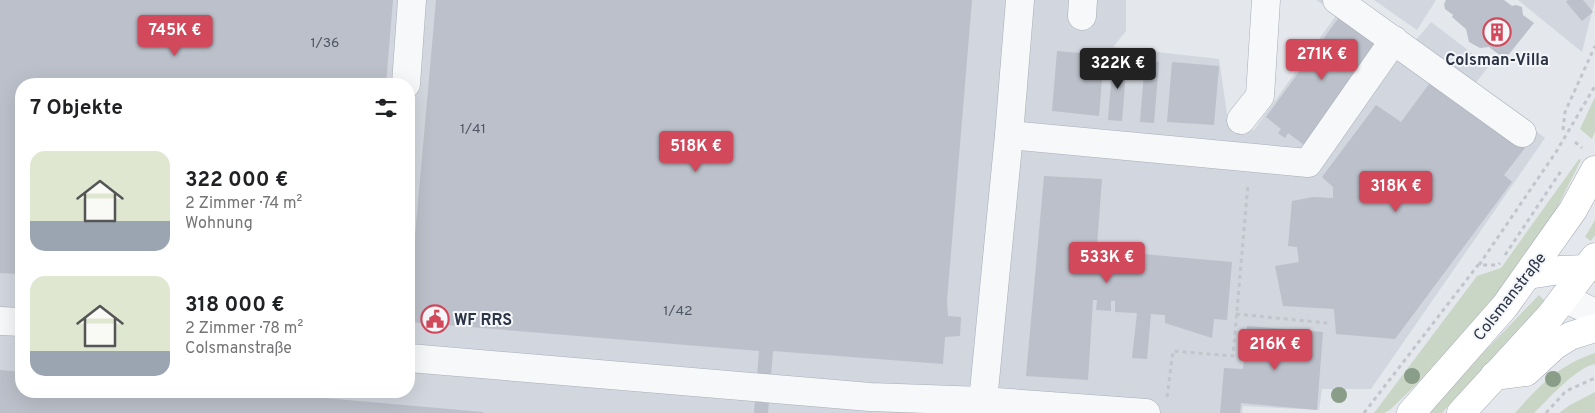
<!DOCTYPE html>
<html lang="de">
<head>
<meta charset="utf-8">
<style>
  body { margin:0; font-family:Overpass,sans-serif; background:#f6f6f6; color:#202124; height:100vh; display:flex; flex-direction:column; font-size:19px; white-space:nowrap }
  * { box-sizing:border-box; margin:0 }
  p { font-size:16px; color:#757577 }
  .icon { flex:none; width:28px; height:28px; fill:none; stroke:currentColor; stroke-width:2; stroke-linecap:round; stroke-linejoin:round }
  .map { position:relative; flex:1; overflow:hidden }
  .details { position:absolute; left:15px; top:78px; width:400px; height:320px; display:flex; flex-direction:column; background:#fff; border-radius:20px; box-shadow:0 5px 20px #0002 }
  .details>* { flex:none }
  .price { position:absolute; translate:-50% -42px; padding:0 11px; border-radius:5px; background:#d1495b; color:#fff; font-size:16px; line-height:32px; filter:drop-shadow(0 1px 2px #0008) }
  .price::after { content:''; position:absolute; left:50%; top:30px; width:15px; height:11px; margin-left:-8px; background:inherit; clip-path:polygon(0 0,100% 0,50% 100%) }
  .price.selected { background:#222; color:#fff }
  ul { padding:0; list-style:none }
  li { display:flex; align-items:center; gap:15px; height:125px; padding:0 15px }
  li span { display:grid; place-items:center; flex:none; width:140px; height:100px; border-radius:15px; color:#555 }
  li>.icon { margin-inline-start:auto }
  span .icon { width:60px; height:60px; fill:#fffc; stroke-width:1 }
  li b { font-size:21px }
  h2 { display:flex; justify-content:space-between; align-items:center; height:60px; padding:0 15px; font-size:21px }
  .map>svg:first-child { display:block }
</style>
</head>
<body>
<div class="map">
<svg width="1595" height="413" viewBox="0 0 1595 413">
  <rect width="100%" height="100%" fill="#e4e7ec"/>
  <g fill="#d2d6de" fill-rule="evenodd">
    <path d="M0,0H1126V31L1113,47L1219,59L1229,127L1254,130L1337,14L1316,0H1358L1416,40L1431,22L1489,66L1475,84L1545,138L1371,389H1322L1319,410L1243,406L1242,413H0ZM21,84H409V391H21Z"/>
    <polygon points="1374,0 1436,0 1417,30"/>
    <polygon points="1518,0 1595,0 1582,52"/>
  </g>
  <g fill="#c9d6c5">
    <polygon points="1595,97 1595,131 1592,139 1580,129"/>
    <polygon points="1579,159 1581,160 1558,206 1514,272 1477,320 1436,365 1391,409 1384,413 1374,413 1477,276 1501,268"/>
    <polygon points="1595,220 1595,235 1591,241 1585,237"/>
    <polygon points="1539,295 1545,301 1442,413 1425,413"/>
    <path d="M1595,353V364C1578,366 1547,400 1534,413H1515C1540,385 1559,365 1595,353Z"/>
    <polygon points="1595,392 1595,413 1559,413 1570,405"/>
  </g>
  <g fill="#bbc0ca">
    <polygon points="0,0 393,0 386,84 21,84 21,274 0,273"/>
    <polygon points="436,0 972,0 947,301 948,316 961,317 960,336 945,337 943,364 773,351 768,413 754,413 759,351 409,322 409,303"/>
    <polygon points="1446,0 1504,0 1512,6 1516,5 1522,7 1523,15 1534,23 1505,59 1489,47 1480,48 1469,42 1466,29 1452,17 1453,15 1445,9 1444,4"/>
    <polygon points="1568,0 1583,0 1593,12 1582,21 1566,2"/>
    <polygon points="1340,16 1378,44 1304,145 1288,133 1285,138 1278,133 1281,129 1266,117"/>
    <polygon points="1057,51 1104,55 1099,116 1052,111"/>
    <polygon points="1113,58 1127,59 1122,121 1108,120"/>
    <polygon points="1145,60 1159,62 1154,123 1140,122"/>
    <polygon points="1172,62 1219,66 1214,125 1167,122"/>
    <polygon points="1432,80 1525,148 1504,175 1512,182 1395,339 1336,334 1334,309 1283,306 1275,266 1299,262 1297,247 1288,246 1292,201 1313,197 1333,198 1333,187 1322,177 1376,105 1401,122"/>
    <polygon points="1044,176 1102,179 1096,259 1099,259 1099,251 1116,252 1116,260 1120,260 1120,252 1232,262 1227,320 1214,319 1212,338 1165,323 1165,315 1151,314 1147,359 1132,358 1137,313 1115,312 1115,301 1111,301 1111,311 1096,310 1097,300 1093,300 1088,380 1026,376"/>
    <polygon points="1247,326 1323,332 1317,410 1241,403 1240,413 1220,413 1224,368 1243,369"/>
    <polygon points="0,370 21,372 21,391 246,391 483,412 483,413 0,413"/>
  </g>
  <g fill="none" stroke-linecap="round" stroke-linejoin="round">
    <g stroke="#a9aeb7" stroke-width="29">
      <g id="minor">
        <polyline points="1337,0 1522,133"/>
        <polyline points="1082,16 1083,0"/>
        <polyline points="406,84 412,0"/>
        <polyline points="1241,120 1260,96 1266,0"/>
        <polyline points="1009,135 1308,163 1394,40"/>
        <polyline points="1564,298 1595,313"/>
        <polyline points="0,321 21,322"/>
        <polyline points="409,358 870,397 983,401 1146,413"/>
        <polyline points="983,401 1009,135 1020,0"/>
      </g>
    </g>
    <g stroke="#a3abb8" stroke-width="29">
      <g id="major">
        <polyline points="1528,275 1560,270 1587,269"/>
        <polyline points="1494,376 1526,372 1554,346 1570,336 1595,328"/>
        <polyline points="1411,413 1505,306 1573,210 1595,170"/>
        <polyline points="1461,413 1551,315 1595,257"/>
      </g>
    </g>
    <g stroke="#c2c5cb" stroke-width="3" stroke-dasharray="4 4" stroke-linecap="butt">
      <polyline points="1563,130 1565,112 1595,46"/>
      <polyline points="1575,142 1582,148"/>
      <polyline points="1505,255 1561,171"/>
      <polyline points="1479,265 1556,152 1595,86"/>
      <polyline points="1236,314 1327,323"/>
      <polyline points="1167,397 1173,351 1233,356 1248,184"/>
      <polyline points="1364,413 1478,265 1498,265 1500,263"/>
      <polyline points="1546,413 1566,391 1595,378"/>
    </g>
    <use href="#minor" stroke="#f7f8fa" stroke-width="28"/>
    <use href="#major" stroke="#fff" stroke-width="28"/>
  </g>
  <g fill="#899d89">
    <circle cx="1412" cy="376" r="8"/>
    <circle cx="1553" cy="379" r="8"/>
    <circle cx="1339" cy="395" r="8"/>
  </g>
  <defs>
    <g id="building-ring" transform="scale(1.4375)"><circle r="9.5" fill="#f4f6f9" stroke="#d1495b" stroke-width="1.5"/><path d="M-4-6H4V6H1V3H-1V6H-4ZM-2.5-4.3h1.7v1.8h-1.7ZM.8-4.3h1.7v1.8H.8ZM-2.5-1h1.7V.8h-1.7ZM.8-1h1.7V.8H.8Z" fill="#d1495b"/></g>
    <g id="civic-ring" transform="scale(1.4375)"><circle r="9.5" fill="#f4f6f9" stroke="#d1495b" stroke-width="1.5"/><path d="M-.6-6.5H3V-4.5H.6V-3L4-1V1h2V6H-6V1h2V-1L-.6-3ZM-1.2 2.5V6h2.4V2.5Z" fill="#d1495b"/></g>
  </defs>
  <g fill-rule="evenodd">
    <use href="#building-ring" x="1497" y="32"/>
    <use href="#civic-ring" x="435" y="319"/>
  </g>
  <g text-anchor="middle" stroke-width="4" stroke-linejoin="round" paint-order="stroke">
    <g font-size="14" fill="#4f5766">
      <text x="325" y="47">1/36</text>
      <text x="473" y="133">1/41</text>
      <text x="678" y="315">1/42</text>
    </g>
    <g font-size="16" font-weight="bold" fill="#2b3445" stroke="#f4f6f9">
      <text x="1497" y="65">Colsman-Villa</text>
      <text x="454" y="325" text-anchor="start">WF RRS</text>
    </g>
    <g font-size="16" fill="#2b3445" stroke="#f4f6f9">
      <text transform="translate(1509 296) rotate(-52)" y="6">Colsmanstraße</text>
    </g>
  </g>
</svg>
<b class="price" style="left:175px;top:57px">745K €</b>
<b class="price" style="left:1322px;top:81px">271K €</b>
<b class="price selected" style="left:1118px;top:90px">322K €</b>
<b class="price" style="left:696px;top:173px">518K €</b>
<b class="price" style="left:1396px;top:213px">318K €</b>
<b class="price" style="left:1107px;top:284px">533K €</b>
<b class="price" style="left:1275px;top:371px">216K €</b>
<section class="details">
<h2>7 Objekte<svg class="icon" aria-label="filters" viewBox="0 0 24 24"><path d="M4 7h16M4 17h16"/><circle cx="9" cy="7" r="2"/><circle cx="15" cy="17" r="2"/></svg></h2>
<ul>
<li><span style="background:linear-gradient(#dfe7d0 70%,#9aa5b1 0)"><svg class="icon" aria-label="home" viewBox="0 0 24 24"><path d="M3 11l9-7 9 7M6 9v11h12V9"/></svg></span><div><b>322 000 €</b><p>2 Zimmer · 74 m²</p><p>Wohnung</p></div></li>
<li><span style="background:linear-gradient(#dfe7d0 75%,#9aa5b1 0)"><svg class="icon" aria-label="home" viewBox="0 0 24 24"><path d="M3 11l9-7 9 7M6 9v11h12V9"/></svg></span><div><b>318 000 €</b><p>2 Zimmer · 78 m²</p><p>Colsmanstraße</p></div></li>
</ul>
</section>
</div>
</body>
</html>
